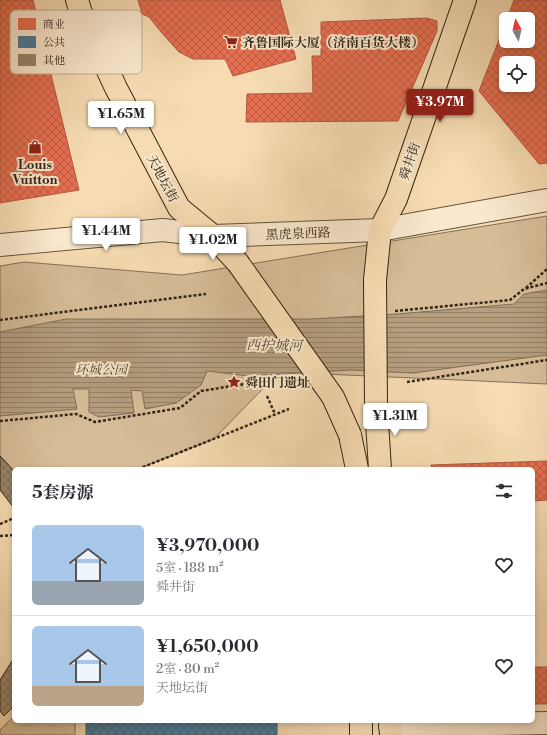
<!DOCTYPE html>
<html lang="zh">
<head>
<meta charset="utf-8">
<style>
  body { margin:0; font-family:"Libre Bodoni","Noto Serif SC",serif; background:#f2f2f3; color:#2b2b33; height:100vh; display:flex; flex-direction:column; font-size:15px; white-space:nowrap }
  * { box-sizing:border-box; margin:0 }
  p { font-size:13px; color:#7c7c81 }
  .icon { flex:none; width:22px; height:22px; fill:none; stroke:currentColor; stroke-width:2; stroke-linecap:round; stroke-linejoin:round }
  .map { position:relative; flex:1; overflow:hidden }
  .panel { position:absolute; left:12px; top:467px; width:523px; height:256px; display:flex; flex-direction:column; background:#fff; border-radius:6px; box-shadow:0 2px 6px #0003 }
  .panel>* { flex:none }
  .needle { width:26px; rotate:352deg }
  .buttons { position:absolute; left:499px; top:12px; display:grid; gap:8px }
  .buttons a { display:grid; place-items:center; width:36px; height:36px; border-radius:6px; background:#fff; box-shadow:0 2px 6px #0003; font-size:20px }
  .price { position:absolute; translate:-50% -34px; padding:0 9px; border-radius:4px; background:#fff; color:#222; font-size:13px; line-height:26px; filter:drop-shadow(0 1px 2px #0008) }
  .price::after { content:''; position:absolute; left:50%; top:24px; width:12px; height:9px; margin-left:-6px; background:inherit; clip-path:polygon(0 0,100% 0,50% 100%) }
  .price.active { background:#8f2418; color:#fff }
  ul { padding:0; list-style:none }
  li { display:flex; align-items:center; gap:12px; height:100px; padding:0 20px }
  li+li { border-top:1px solid #e1e1e2 }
  li span { display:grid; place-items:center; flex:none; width:112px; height:80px; border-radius:6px; color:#555 }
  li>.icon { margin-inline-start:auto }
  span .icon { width:48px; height:48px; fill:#fffc; stroke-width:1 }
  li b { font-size:17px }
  h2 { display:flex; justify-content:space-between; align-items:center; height:48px; padding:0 20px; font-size:17px }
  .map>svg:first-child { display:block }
</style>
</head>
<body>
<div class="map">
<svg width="547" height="735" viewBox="0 0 547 735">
  <defs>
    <pattern id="grass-tufts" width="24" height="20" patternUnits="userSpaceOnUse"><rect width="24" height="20" fill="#d6bd98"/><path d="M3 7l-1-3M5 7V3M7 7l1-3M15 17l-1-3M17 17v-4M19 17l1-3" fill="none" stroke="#b8a282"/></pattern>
    <pattern id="water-rules" width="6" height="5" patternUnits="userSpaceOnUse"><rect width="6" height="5" fill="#b49e7e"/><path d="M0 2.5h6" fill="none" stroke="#938166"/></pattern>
    <pattern id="shops-cross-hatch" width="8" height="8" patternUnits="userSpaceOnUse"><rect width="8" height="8" fill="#e76f51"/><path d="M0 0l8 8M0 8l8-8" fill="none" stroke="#bc5b42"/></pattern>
    <pattern id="public-cross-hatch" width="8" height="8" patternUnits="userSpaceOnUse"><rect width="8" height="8" fill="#457b9d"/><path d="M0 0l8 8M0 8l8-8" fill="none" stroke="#3a657f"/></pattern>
    <pattern id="building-cross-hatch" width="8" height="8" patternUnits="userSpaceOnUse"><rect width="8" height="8" fill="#988568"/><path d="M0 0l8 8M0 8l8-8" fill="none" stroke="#7d6d55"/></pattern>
  </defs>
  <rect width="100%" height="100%" fill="#f7dcb3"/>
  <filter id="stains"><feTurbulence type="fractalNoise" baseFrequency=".005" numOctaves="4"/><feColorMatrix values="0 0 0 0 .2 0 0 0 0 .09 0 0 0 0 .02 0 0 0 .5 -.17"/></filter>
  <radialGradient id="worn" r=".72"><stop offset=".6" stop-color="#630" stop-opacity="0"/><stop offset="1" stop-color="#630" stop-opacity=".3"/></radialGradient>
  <polygon fill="url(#grass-tufts)" stroke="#847258" points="14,716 14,721 75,721 75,735 0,735 0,730"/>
  <polygon fill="#d6bd98" stroke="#847258" points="547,216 547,384 279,372 214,439 138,469 14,469 14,471 0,456 0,266 24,262 182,275"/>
  <polygon fill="url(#water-rules)" stroke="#806e55" points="547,290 547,355 413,373 351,370 249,376 207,371 201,385 176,403 145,409 142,391 131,390 134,413 99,417 89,412 89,389 73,389 77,409 0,416 0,332 66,319 311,319 397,314 514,304 524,294"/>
  <g fill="url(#shops-cross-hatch)" stroke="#b15940" fill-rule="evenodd">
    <polygon points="0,0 33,0 79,190 0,203"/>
    <polygon points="138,0 280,0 296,59 233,76 225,59 193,59 179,52 161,32 149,17 142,14"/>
    <path d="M514,0H547V163L539,164L479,91L506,22V41H528V19H507ZM506,63H528V85H506Z"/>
    <polygon points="427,18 437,21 437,31 398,121 246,122 247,94 313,93 312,56 321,56 321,22"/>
    <polygon points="547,461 547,500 533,501 533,469 431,469 431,465"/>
    <rect x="533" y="667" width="14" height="37"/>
  </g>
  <rect fill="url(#public-cross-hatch)" stroke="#3f6275" x="86" y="721" width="191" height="14"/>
  <g fill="url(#building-cross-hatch)" stroke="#322617">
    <polygon points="0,456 14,471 14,508 0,490"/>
    <polygon points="14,658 14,706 4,716 0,711 0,680"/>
  </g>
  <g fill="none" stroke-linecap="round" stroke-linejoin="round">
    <g stroke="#63543e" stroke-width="24">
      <g id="minor">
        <polyline points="0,245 163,230 213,236 380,230 547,200"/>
        <polyline points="390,726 547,723"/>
      </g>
    </g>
    <g stroke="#322617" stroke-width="24">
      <g id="major">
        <polyline points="77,0 81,13 116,88 179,208 213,236 238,263"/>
        <polyline points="375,280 380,230 396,199 465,0"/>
        <polyline points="376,407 380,469"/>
        <polyline points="350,435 357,469"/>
        <polyline points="390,721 391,735"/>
        <polyline points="361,735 361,721"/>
      </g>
    </g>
    <g stroke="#322617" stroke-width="2.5" stroke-dasharray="3 2" stroke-linecap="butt">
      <polyline points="526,288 547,269"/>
      <polyline points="395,311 510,300 524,289 547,283"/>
      <polyline points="0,320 206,294"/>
      <polyline points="407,382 547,360"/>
      <polyline points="267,396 275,414"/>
      <polyline points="0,421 76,414 95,422 180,408 201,391 263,381"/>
      <polyline points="138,469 289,409"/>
      <polyline points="0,524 14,518"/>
      <polyline points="0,536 14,535"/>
    </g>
    <use href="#minor" stroke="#fae8ce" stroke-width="22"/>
    <use href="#major" stroke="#f7dcb3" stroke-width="22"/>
    <g stroke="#322617" stroke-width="24" stroke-linecap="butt">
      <g id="major-bridge">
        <polyline points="238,263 333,397 350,435"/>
        <polyline points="375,280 376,407"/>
      </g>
    </g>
    <use href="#major-bridge" stroke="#f7dcb3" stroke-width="22"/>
  </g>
  <defs>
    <g id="supermarket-bare" transform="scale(1.08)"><path d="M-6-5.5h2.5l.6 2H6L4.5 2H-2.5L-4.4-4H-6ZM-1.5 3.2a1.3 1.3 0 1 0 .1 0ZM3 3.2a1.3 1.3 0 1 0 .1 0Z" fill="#8f2418" stroke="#fae8ce" stroke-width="2.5" paint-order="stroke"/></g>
    <g id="shop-bare" transform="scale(1.08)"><path d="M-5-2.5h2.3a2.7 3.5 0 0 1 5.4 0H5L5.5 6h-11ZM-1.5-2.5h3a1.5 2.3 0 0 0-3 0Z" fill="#8f2418" stroke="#fae8ce" stroke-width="2.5" paint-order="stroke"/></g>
    <g id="sight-bare" transform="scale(1.08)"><path d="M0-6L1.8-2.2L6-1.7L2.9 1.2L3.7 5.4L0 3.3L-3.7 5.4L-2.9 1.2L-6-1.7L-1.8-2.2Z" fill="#8f2418" stroke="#fae8ce" stroke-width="2.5" paint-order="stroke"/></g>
  </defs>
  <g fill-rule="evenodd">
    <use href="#supermarket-bare" x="231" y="42"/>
    <use href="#shop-bare" x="35" y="147"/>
    <use href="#sight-bare" x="234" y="382"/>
  </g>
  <g text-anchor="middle" stroke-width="4" stroke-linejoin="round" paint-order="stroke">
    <g font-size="13" font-weight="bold" fill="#322617" stroke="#fae8ce" text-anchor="start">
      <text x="242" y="47">齐鲁国际大厦（济南百货大楼）</text>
      <text x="35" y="169" text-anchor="middle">Louis<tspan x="35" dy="15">Vuitton</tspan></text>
      <text x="245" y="387">舜田门遗址</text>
    </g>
    <g font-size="13" fill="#322617" stroke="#fae8ce">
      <text transform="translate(409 161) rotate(-71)" y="5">舜井街</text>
      <text transform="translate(163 178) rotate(62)" y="5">天地坛街</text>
      <text transform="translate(298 233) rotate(-2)" y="5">黑虎泉西路</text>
    </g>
    <g font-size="13" font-style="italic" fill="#5b4c37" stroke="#fae8ce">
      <text x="101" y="374">环城公园</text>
    </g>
    <g font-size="14" font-style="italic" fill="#594a36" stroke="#fae8ce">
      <text transform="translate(274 345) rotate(1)" y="5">西护城河</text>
    </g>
  </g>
  <rect x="10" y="10" width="132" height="64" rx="6" fill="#fae8ce" stroke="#beae97" stroke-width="1"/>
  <rect x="18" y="18" width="18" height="12" fill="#e76f51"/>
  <rect x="18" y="36" width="18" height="12" fill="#457b9d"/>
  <rect x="18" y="54" width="18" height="12" fill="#988568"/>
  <g font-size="11" fill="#322617">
    <text x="43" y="28">商业</text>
    <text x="43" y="46">公共</text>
    <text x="43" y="64">其他</text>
  </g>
  <rect width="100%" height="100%" filter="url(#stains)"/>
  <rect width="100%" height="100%" fill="url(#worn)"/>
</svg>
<div class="buttons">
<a><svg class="needle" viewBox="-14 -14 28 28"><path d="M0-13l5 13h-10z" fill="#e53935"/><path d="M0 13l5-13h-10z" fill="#7c7c81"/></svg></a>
<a><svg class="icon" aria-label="locate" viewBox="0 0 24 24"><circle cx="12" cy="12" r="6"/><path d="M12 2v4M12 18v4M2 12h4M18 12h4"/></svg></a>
</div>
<b class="price active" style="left:440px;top:123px">¥3.97M</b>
<b class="price" style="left:121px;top:135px">¥1.65M</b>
<b class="price" style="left:106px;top:252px">¥1.44M</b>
<b class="price" style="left:213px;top:261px">¥1.02M</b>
<b class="price" style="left:395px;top:437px">¥1.31M</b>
<section class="panel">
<h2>5套房源<svg class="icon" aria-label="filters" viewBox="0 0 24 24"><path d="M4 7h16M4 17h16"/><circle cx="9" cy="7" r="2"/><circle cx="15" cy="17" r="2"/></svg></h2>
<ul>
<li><span style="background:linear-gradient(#a9c7e8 70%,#9aa5b1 0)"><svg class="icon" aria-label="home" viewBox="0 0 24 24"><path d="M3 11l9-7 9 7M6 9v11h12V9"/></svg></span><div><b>¥3,970,000</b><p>5室 · 188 m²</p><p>舜井街</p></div><svg class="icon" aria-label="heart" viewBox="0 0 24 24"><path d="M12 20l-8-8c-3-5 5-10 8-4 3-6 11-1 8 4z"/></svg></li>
<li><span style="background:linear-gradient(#a9c7e8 75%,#b9a48a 0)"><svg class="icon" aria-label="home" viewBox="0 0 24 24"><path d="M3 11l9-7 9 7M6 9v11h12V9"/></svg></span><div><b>¥1,650,000</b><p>2室 · 80 m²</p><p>天地坛街</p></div><svg class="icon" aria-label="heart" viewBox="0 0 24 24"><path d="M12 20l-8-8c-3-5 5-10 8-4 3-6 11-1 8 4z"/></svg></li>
</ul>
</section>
</div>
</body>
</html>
